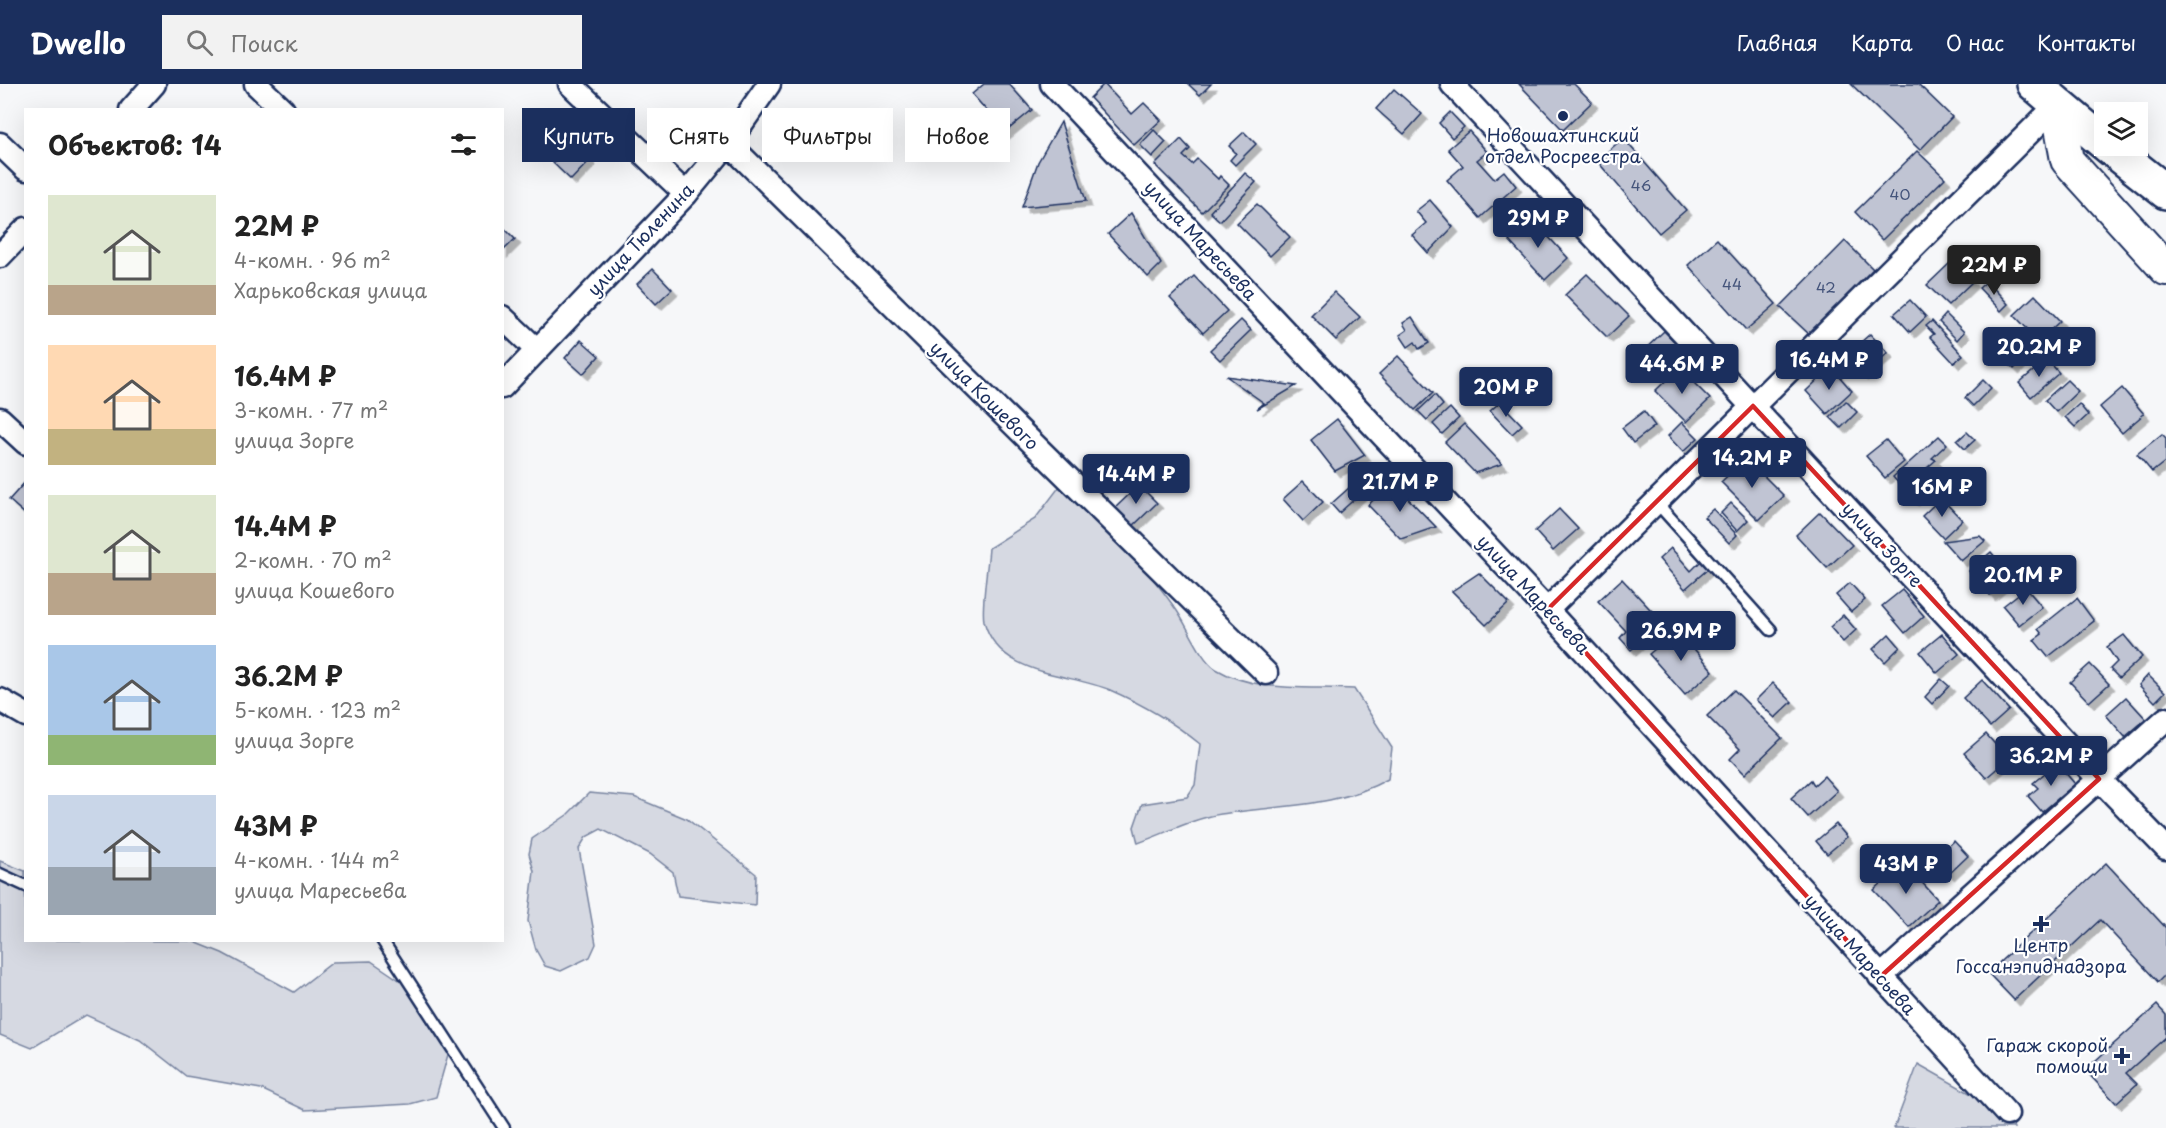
<!DOCTYPE html>
<html lang="ru">
<head>
<meta charset="utf-8">
<style>
  body { margin:0; font-family:"Playpen Sans",sans-serif; background:#f2f2f2; color:#222; height:100vh; display:flex; flex-direction:column; font-size:22px; white-space:nowrap }
  * { box-sizing:border-box; margin:0 }
  p { font-size:20px; color:#767676 }
  .icon { flex:none; width:33px; height:33px; fill:none; stroke:currentColor; stroke-width:2; stroke-linecap:round; stroke-linejoin:round }
  .map { position:relative; flex:1; overflow:hidden }
  .sheet { position:absolute; left:24px; top:24px; width:480px; height:834px; display:flex; flex-direction:column; background:#fff; border-radius:0px; box-shadow:0 6px 24px #0002 }
  .sheet>* { flex:none }
  .top-card { position:absolute; left:522px; top:24px; width:570px; height:54px; display:flex; gap:12px }
  .fabs { position:absolute; left:2094px; top:18px; display:grid; gap:12px }
  .fabs a { display:grid; place-items:center; width:54px; height:54px; border-radius:0px; background:#fff; box-shadow:0 6px 24px #0002; font-size:30px }
  .price { position:absolute; translate:-50% -51px; padding:0 14px; border-radius:6px; background:#1b2f5e; color:#fff; font-size:20px; line-height:39px; filter:drop-shadow(0 2px 3px #0008) }
  .price::after { content:''; position:absolute; left:50%; top:36px; width:18px; height:14px; margin-left:-9px; background:inherit; clip-path:polygon(0 0,100% 0,50% 100%) }
  .price.on { background:#222; color:#fff }
  ul { padding:0; list-style:none }
  li { display:flex; align-items:center; gap:18px; height:150px; padding:0 24px }
  li span { display:grid; place-items:center; flex:none; width:168px; height:120px; border-radius:0px; color:#555 }
  li>.icon { margin-inline-start:auto }
  span .icon { width:72px; height:72px; fill:#fffc; stroke-width:1 }
  li b { font-size:26px }
  h2 { display:flex; justify-content:space-between; align-items:center; height:72px; padding:0 24px; font-size:26px }
  .chip { padding:0 21px; border-radius:0px; background:#fff; box-shadow:0 6px 24px #0002; font-size:21px; line-height:54px }
  .chip.on { background:#1b2f5e; color:#fff }
  header { display:flex; align-items:center; gap:36px; box-sizing:border-box; height:84px; padding:0 30px; background:#1b2f5e; color:#fff }
  header strong { font-size:28px }
  nav { display:flex; gap:33px; margin-inline-start:auto; font-size:21px }
  .search { width:420px; height:54px; background:#f2f2f2; display:flex; align-items:center; gap:15px; box-sizing:border-box; padding:0 21px; border-radius:0px; color:#767676; font-size:22px }
  .map>svg:first-child { display:block }
</style>
</head>
<body>
<header>
<strong>Dwello</strong>
<div class="search"><svg class="icon" aria-label="search" viewBox="0 0 24 24"><circle cx="10" cy="10" r="6"/><path d="M15 15l6 6"/></svg>Поиск</div>
<nav><a>Главная</a><a>Карта</a><a>О нас</a><a>Контакты</a></nav>
</header>
<div class="map">
<svg width="2166" height="1044" viewBox="0 0 2166 1044">
  <defs>
    <filter id="shadow"><feDropShadow dx="5.5" dy="5.5" stdDeviation="0" flood-color="#0004"/></filter>
  </defs>
  <rect width="100%" height="100%" fill="#f6f7f9"/>
  <filter id="ink" filterUnits="userSpaceOnUse"><feTurbulence type="fractalNoise" baseFrequency=".0167" numOctaves="2"/><feDisplacementMap in="SourceGraphic" scale="12" xChannelSelector="R" yChannelSelector="G"/><feConvolveMatrix kernelMatrix="1 2 1 2 8 2 1 2 1" color-interpolation-filters="sRGB"/></filter>
  <g filter="url(#ink)">
    <g fill="#d6d9e2" stroke="#7884a0" stroke-width="1.5">
      <path d="M1060,402C1105,436 1142,478 1175,524C1187,540 1200,575 1216,585C1256,609 1309,602 1354,605L1392,664L1388,695C1337,724 1278,721 1221,730C1194,734 1164,750 1138,759L1134,743L1142,720L1187,713L1195,701L1200,660C1173,638 1142,620 1110,606C1067,588 999,593 984,537C981,523 988,481 989,464L1035,435Z"/>
      <polygon points="589,709 634,713 687,735 756,790 755,821 678,812 673,788 650,770 601,745 586,753 579,765 596,860 590,873 561,887 545,882 536,866 528,837 534,787 529,770 532,755 567,731"/>
      <polygon points="0,777 25,787 26,856 192,857 222,869 294,908 333,878 371,877 408,902 449,967 436,1013 410,1020 305,1026 261,1005 186,992 140,956 86,931 32,964 0,951"/>
      <polygon points="1918,980 2007,1030 2014,1044 1894,1044"/>
    </g>
    <g fill="#c0c4d3" stroke="#1b2f5e" stroke-width="1.5" filter="url(#shadow)">
      <polygon points="984,0 1009,0 1032,26 992,59 981,46 994,35 972,10"/>
      <polygon points="1104,0 1132,30 1144,19 1161,36 1134,61 1090,14"/>
      <polygon points="1188,0 1211,0 1200,11"/>
      <polygon points="1519,0 1574,0 1592,18 1563,46"/>
      <polygon points="1851,0 1918,0 1952,33 1920,66"/>
      <polygon points="1394,5 1422,30 1404,50 1376,25"/>
      <polygon points="1450,28 1464,43 1452,54 1439,39"/>
      <polygon points="1061,38 1086,117 1022,123 1038,78"/>
      <polygon points="1154,46 1166,58 1152,73 1140,61"/>
      <polygon points="1469,47 1487,68 1477,76 1494,95 1504,87 1516,102 1480,134 1447,96 1463,82 1448,65"/>
      <polygon points="1244,48 1256,60 1235,81 1230,76 1236,69 1229,62"/>
      <polygon points="1623,54 1686,126 1659,149 1597,77"/>
      <polygon points="1181,55 1190,65 1183,72 1192,80 1197,75 1218,95 1220,92 1229,101 1202,128 1155,81"/>
      <polygon points="572,59 590,76 571,96 553,79"/>
      <polygon points="1917,67 1945,94 1882,156 1855,128"/>
      <polygon points="1245,89 1256,98 1220,137 1210,128"/>
      <polygon points="1430,116 1453,143 1428,169 1412,151 1426,139 1416,127"/>
      <polygon points="1257,120 1290,153 1270,172 1237,139"/>
      <polygon points="1131,129 1161,180 1148,193 1108,150"/>
      <polygon points="1532,135 1568,174 1545,196 1509,157"/>
      <polygon points="502,142 515,155 502,168"/>
      <polygon points="1717,155 1776,220 1746,246 1688,181"/>
      <polygon points="1845,157 1873,185 1809,250 1780,223"/>
      <polygon points="1952,177 1972,198 1948,221 1927,201"/>
      <polygon points="653,185 672,205 656,220 637,200"/>
      <polygon points="1587,190 1629,232 1607,253 1565,211"/>
      <polygon points="1194,192 1227,227 1203,249 1170,214"/>
      <polygon points="1987,197 2008,220 2001,227 1979,204"/>
      <polygon points="1334,208 1360,233 1336,256 1311,231"/>
      <polygon points="2035,211 2060,237 2039,257 2014,231"/>
      <polygon points="1910,216 1926,233 1910,248 1894,230"/>
      <polygon points="1946,230 1964,248 1957,256 1939,238"/>
      <polygon points="1412,233 1429,259 1419,265 1415,258 1408,263 1400,251 1407,246 1403,239"/>
      <polygon points="1241,236 1251,246 1220,276 1210,266"/>
      <polygon points="1932,237 1963,271 1954,279 1930,253 1934,250 1926,242"/>
      <polygon points="1664,247 1678,261 1675,265 1686,276 1667,295 1641,269"/>
      <polygon points="1870,250 1888,269 1862,291 1853,280 1858,275 1851,267"/>
      <polygon points="581,256 599,272 583,290 565,274"/>
      <polygon points="2020,263 2028,270 2014,285 2001,272 2009,264 2014,269"/>
      <polygon points="1398,272 1433,309 1415,326 1379,290"/>
      <polygon points="2047,275 2059,289 2031,313 2019,299"/>
      <polygon points="1831,283 1852,307 1827,330 1806,307"/>
      <polygon points="1679,284 1710,315 1686,338 1655,307"/>
      <polygon points="1226,292 1296,302 1257,325 1264,319"/>
      <polygon points="1983,296 1991,304 1973,322 1965,314"/>
      <polygon points="2067,296 2078,307 2056,328 2045,316"/>
      <polygon points="2122,304 2144,330 2122,349 2100,323"/>
      <polygon points="1435,311 1443,321 1427,336 1418,327"/>
      <polygon points="1846,317 1857,328 1841,344 1830,333"/>
      <polygon points="1500,318 1522,341 1512,350 1490,327"/>
      <polygon points="2079,320 2088,331 2075,343 2065,333"/>
      <polygon points="1450,324 1459,334 1442,350 1433,340"/>
      <polygon points="1644,327 1655,342 1633,359 1622,344"/>
      <polygon points="1337,335 1365,371 1335,387 1311,356"/>
      <polygon points="1682,338 1698,354 1683,368 1668,352"/>
      <polygon points="1464,340 1502,380 1475,389 1445,358"/>
      <polygon points="1967,348 1975,356 1965,365 1957,357"/>
      <polygon points="2162,350 2166,354 2166,377 2152,388 2137,370"/>
      <polygon points="1939,352 1947,360 1932,374 1936,376 1920,390 1930,401 1913,416 1893,393"/>
      <polygon points="1886,356 1904,378 1885,394 1866,372"/>
      <polygon points="1746,374 1784,412 1759,436 1721,398"/>
      <polygon points="1360,394 1368,403 1339,429 1331,420"/>
      <polygon points="26,397 26,431 9,416"/>
      <polygon points="1303,397 1323,418 1303,437 1283,415"/>
      <polygon points="1392,398 1436,443 1401,455 1368,421"/>
      <polygon points="1139,401 1157,419 1133,442 1115,424"/>
      <polygon points="1941,414 1962,436 1943,454 1922,432"/>
      <polygon points="1731,419 1748,436 1737,447 1721,429"/>
      <polygon points="1559,425 1578,445 1553,467 1535,447"/>
      <polygon points="1713,425 1737,451 1729,459 1704,433"/>
      <polygon points="1820,428 1852,461 1827,484 1796,451"/>
      <polygon points="1980,452 1985,457 1961,477 1943,457"/>
      <polygon points="1671,464 1691,487 1701,477 1708,485 1685,505 1659,475"/>
      <polygon points="1991,468 2012,493 1990,511 1969,487"/>
      <polygon points="1479,489 1509,519 1486,541 1452,507"/>
      <polygon points="1622,495 1662,538 1631,566 1620,554 1626,547 1598,517"/>
      <polygon points="1850,499 1865,516 1851,528 1836,511"/>
      <polygon points="2026,504 2042,523 2019,541 2003,522"/>
      <polygon points="1902,506 1924,532 1905,549 1882,522"/>
      <polygon points="2077,514 2094,537 2048,573 2034,556 2042,550 2038,545"/>
      <polygon points="1843,531 1856,546 1843,558 1830,543"/>
      <polygon points="1678,546 1713,587 1685,611 1649,570"/>
      <polygon points="1889,550 1900,563 1885,578 1873,565"/>
      <polygon points="1942,550 1959,570 1937,589 1920,568"/>
      <polygon points="2124,551 2142,573 2119,594 2110,585 2117,578 2107,563"/>
      <polygon points="2090,580 2109,600 2089,618 2070,598"/>
      <polygon points="2148,591 2165,608 2155,618 2139,601"/>
      <polygon points="1941,595 1949,602 1932,620 1925,613"/>
      <polygon points="1982,596 2009,626 1990,643 1963,614"/>
      <polygon points="1773,599 1792,618 1775,634 1756,616"/>
      <polygon points="1734,606 1782,654 1745,690 1730,675 1740,665 1707,632"/>
      <polygon points="2126,613 2146,635 2125,653 2106,631"/>
      <polygon points="1986,650 2008,675 1986,694 1964,669"/>
      <polygon points="2038,660 2047,670 2034,680 2026,671"/>
      <polygon points="2057,679 2075,700 2042,728 2028,712 2038,704 2033,699"/>
      <polygon points="1824,692 1837,707 1808,733 1791,714 1811,696 1814,701"/>
      <polygon points="1836,740 1847,753 1827,770 1816,757"/>
      <polygon points="1954,757 1968,772 1949,790 1935,775"/>
      <polygon points="1904,779 1938,816 1909,843 1874,806"/>
      <polygon points="2106,779 2166,844 2166,890 2158,898 2100,836 2014,916 1988,889"/>
      <polygon points="2157,921 2166,931 2166,953 2126,989 2137,1000 2116,1019 2085,986"/>
    </g>
    <g fill="none" stroke-linecap="round" stroke-linejoin="round">
      <g stroke="#1b2f5e" stroke-width="15">
        <g id="service">
          <polyline points="1656,418 1771,546"/>
          <polyline points="0,790 26,802"/>
          <polyline points="382,856 504,1044"/>
        </g>
      </g>
      <g stroke="#1b2f5e" stroke-width="27">
        <g id="minor">
          <polyline points="256,0 283,26"/>
          <polyline points="570,0 686,110"/>
          <polyline points="1052,0 1547,526 2007,1030"/>
          <polyline points="1452,0 2099,695 2166,764"/>
          <polyline points="131,26 154,0"/>
          <polyline points="728,59 1266,589"/>
          <polyline points="0,60 26,85"/>
          <polyline points="0,172 26,145"/>
          <polyline points="502,233 537,266"/>
          <polyline points="502,303 686,110 728,59 769,0"/>
          <polyline points="0,335 26,359"/>
          <polyline points="1547,526 2057,21"/>
          <polyline points="0,616 26,631"/>
          <polyline points="1880,893 2166,635"/>
        </g>
      </g>
      <g stroke="#1b2f5e" stroke-width="36">
        <polyline id="secondary" points="2057,21 2067,76 2166,185"/>
      </g>
      <g stroke="#1b2f5e" stroke-width="38">
        <g id="trunk">
          <polyline points="2034,0 2104,59"/>
          <polyline points="2108,62 2166,108"/>
        </g>
      </g>
      <use href="#service" stroke="#fff" stroke-width="10"/>
      <use href="#minor" stroke="#fff" stroke-width="22"/>
      <use href="#secondary" stroke="#fff" stroke-width="32"/>
      <use href="#trunk" stroke="#fff" stroke-width="33"/>
    </g>
  </g>
  <path fill="none" stroke="#d62828" stroke-width="4.5" stroke-linejoin="round" d="M1753,322L2099,695L1880,893L1547,526Z"/>
  <g fill="#1b2f5e" stroke="#fff" stroke-width="2">
    <circle cx="1563" cy="32" r="6"/>
    <path d="M2038 831h6v6h6v6h-6v6h-6v-6h-6v-6h6z"/>
    <path d="M2119 963h6v6h6v6h-6v6h-6v-6h-6v-6h6z"/>
  </g>
  <g text-anchor="middle" stroke-width="4.5" stroke-linejoin="round" paint-order="stroke">
    <g font-size="15" fill="#44547b">
      <text x="1641" y="107">46</text>
      <text x="1900" y="116">40</text>
      <text x="1732" y="206">44</text>
      <text x="1826" y="209">42</text>
    </g>
    <g font-size="18" fill="#1b2f5e" stroke="#fff">
      <text x="1563" y="58">Новошахтинский<tspan x="1563" dy="21">отдел Росреестра</tspan></text>
      <text x="2041" y="868">Центр<tspan x="2041" dy="21">Госсанэпиднадзора</tspan></text>
      <text x="2108" y="968" text-anchor="end">Гараж скорой<tspan x="2108" dy="21">помощи</tspan></text>
    </g>
    <g font-size="18" fill="#1b2f5e" stroke="#fff">
      <text transform="translate(641 156) rotate(-47)" y="6">улица Тюленина</text>
      <text transform="translate(1200 157) rotate(47)" y="6">улица Маресьева</text>
      <text transform="translate(984 312) rotate(45)" y="6">улица Кошевого</text>
      <text transform="translate(1882 461) rotate(47)" y="6">улица Зорге</text>
      <text transform="translate(1533 511) rotate(47)" y="6">улица Маресьева</text>
      <text transform="translate(1860 871) rotate(48)" y="6">улица Маресьева</text>
    </g>
  </g>
</svg>
<div class="fabs">
<a><svg class="icon" aria-label="layers" viewBox="0 0 24 24"><path d="M12 4l9 5-9 5-9-5zM3 14l9 5 9-5"/></svg></a>
</div>
<b class="price" style="left:1538px;top:165px">29M ₽</b>
<b class="price on" style="left:1994px;top:212px">22M ₽</b>
<b class="price" style="left:2039px;top:294px">20.2M ₽</b>
<b class="price" style="left:1829px;top:307px">16.4M ₽</b>
<b class="price" style="left:1682px;top:311px">44.6M ₽</b>
<b class="price" style="left:1506px;top:334px">20M ₽</b>
<b class="price" style="left:1752px;top:405px">14.2M ₽</b>
<b class="price" style="left:1136px;top:421px">14.4M ₽</b>
<b class="price" style="left:1400px;top:429px">21.7M ₽</b>
<b class="price" style="left:1942px;top:434px">16M ₽</b>
<b class="price" style="left:2023px;top:522px">20.1M ₽</b>
<b class="price" style="left:1681px;top:578px">26.9M ₽</b>
<b class="price" style="left:2051px;top:703px">36.2M ₽</b>
<b class="price" style="left:1906px;top:811px">43M ₽</b>
<div class="top-card">
<a class="chip on">Купить</a>
<a class="chip">Снять</a>
<a class="chip">Фильтры</a>
<a class="chip">Новое</a>
</div>
<section class="sheet">
<h2>Объектов: 14<svg class="icon" aria-label="filters" viewBox="0 0 24 24"><path d="M4 7h16M4 17h16"/><circle cx="9" cy="7" r="2"/><circle cx="15" cy="17" r="2"/></svg></h2>
<ul>
<li><span style="background:linear-gradient(#dfe7d0 75%,#b9a48a 0)"><svg class="icon" aria-label="home" viewBox="0 0 24 24"><path d="M3 11l9-7 9 7M6 9v11h12V9"/></svg></span><div><b>22M ₽</b><p>4-комн. · 96 m²</p><p>Харьковская улица</p></div></li>
<li><span style="background:linear-gradient(#ffd9b3 70%,#c2b280 0)"><svg class="icon" aria-label="home" viewBox="0 0 24 24"><path d="M3 11l9-7 9 7M6 9v11h12V9"/></svg></span><div><b>16.4M ₽</b><p>3-комн. · 77 m²</p><p>улица Зорге</p></div></li>
<li><span style="background:linear-gradient(#dfe7d0 65%,#b9a48a 0)"><svg class="icon" aria-label="home" viewBox="0 0 24 24"><path d="M3 11l9-7 9 7M6 9v11h12V9"/></svg></span><div><b>14.4M ₽</b><p>2-комн. · 70 m²</p><p>улица Кошевого</p></div></li>
<li><span style="background:linear-gradient(#a9c7e8 75%,#8fb573 0)"><svg class="icon" aria-label="home" viewBox="0 0 24 24"><path d="M3 11l9-7 9 7M6 9v11h12V9"/></svg></span><div><b>36.2M ₽</b><p>5-комн. · 123 m²</p><p>улица Зорге</p></div></li>
<li><span style="background:linear-gradient(#c9d6e8 60%,#9aa5b1 0)"><svg class="icon" aria-label="home" viewBox="0 0 24 24"><path d="M3 11l9-7 9 7M6 9v11h12V9"/></svg></span><div><b>43M ₽</b><p>4-комн. · 144 m²</p><p>улица Маресьева</p></div></li>
</ul>
</section>
</div>
</body>
</html>
